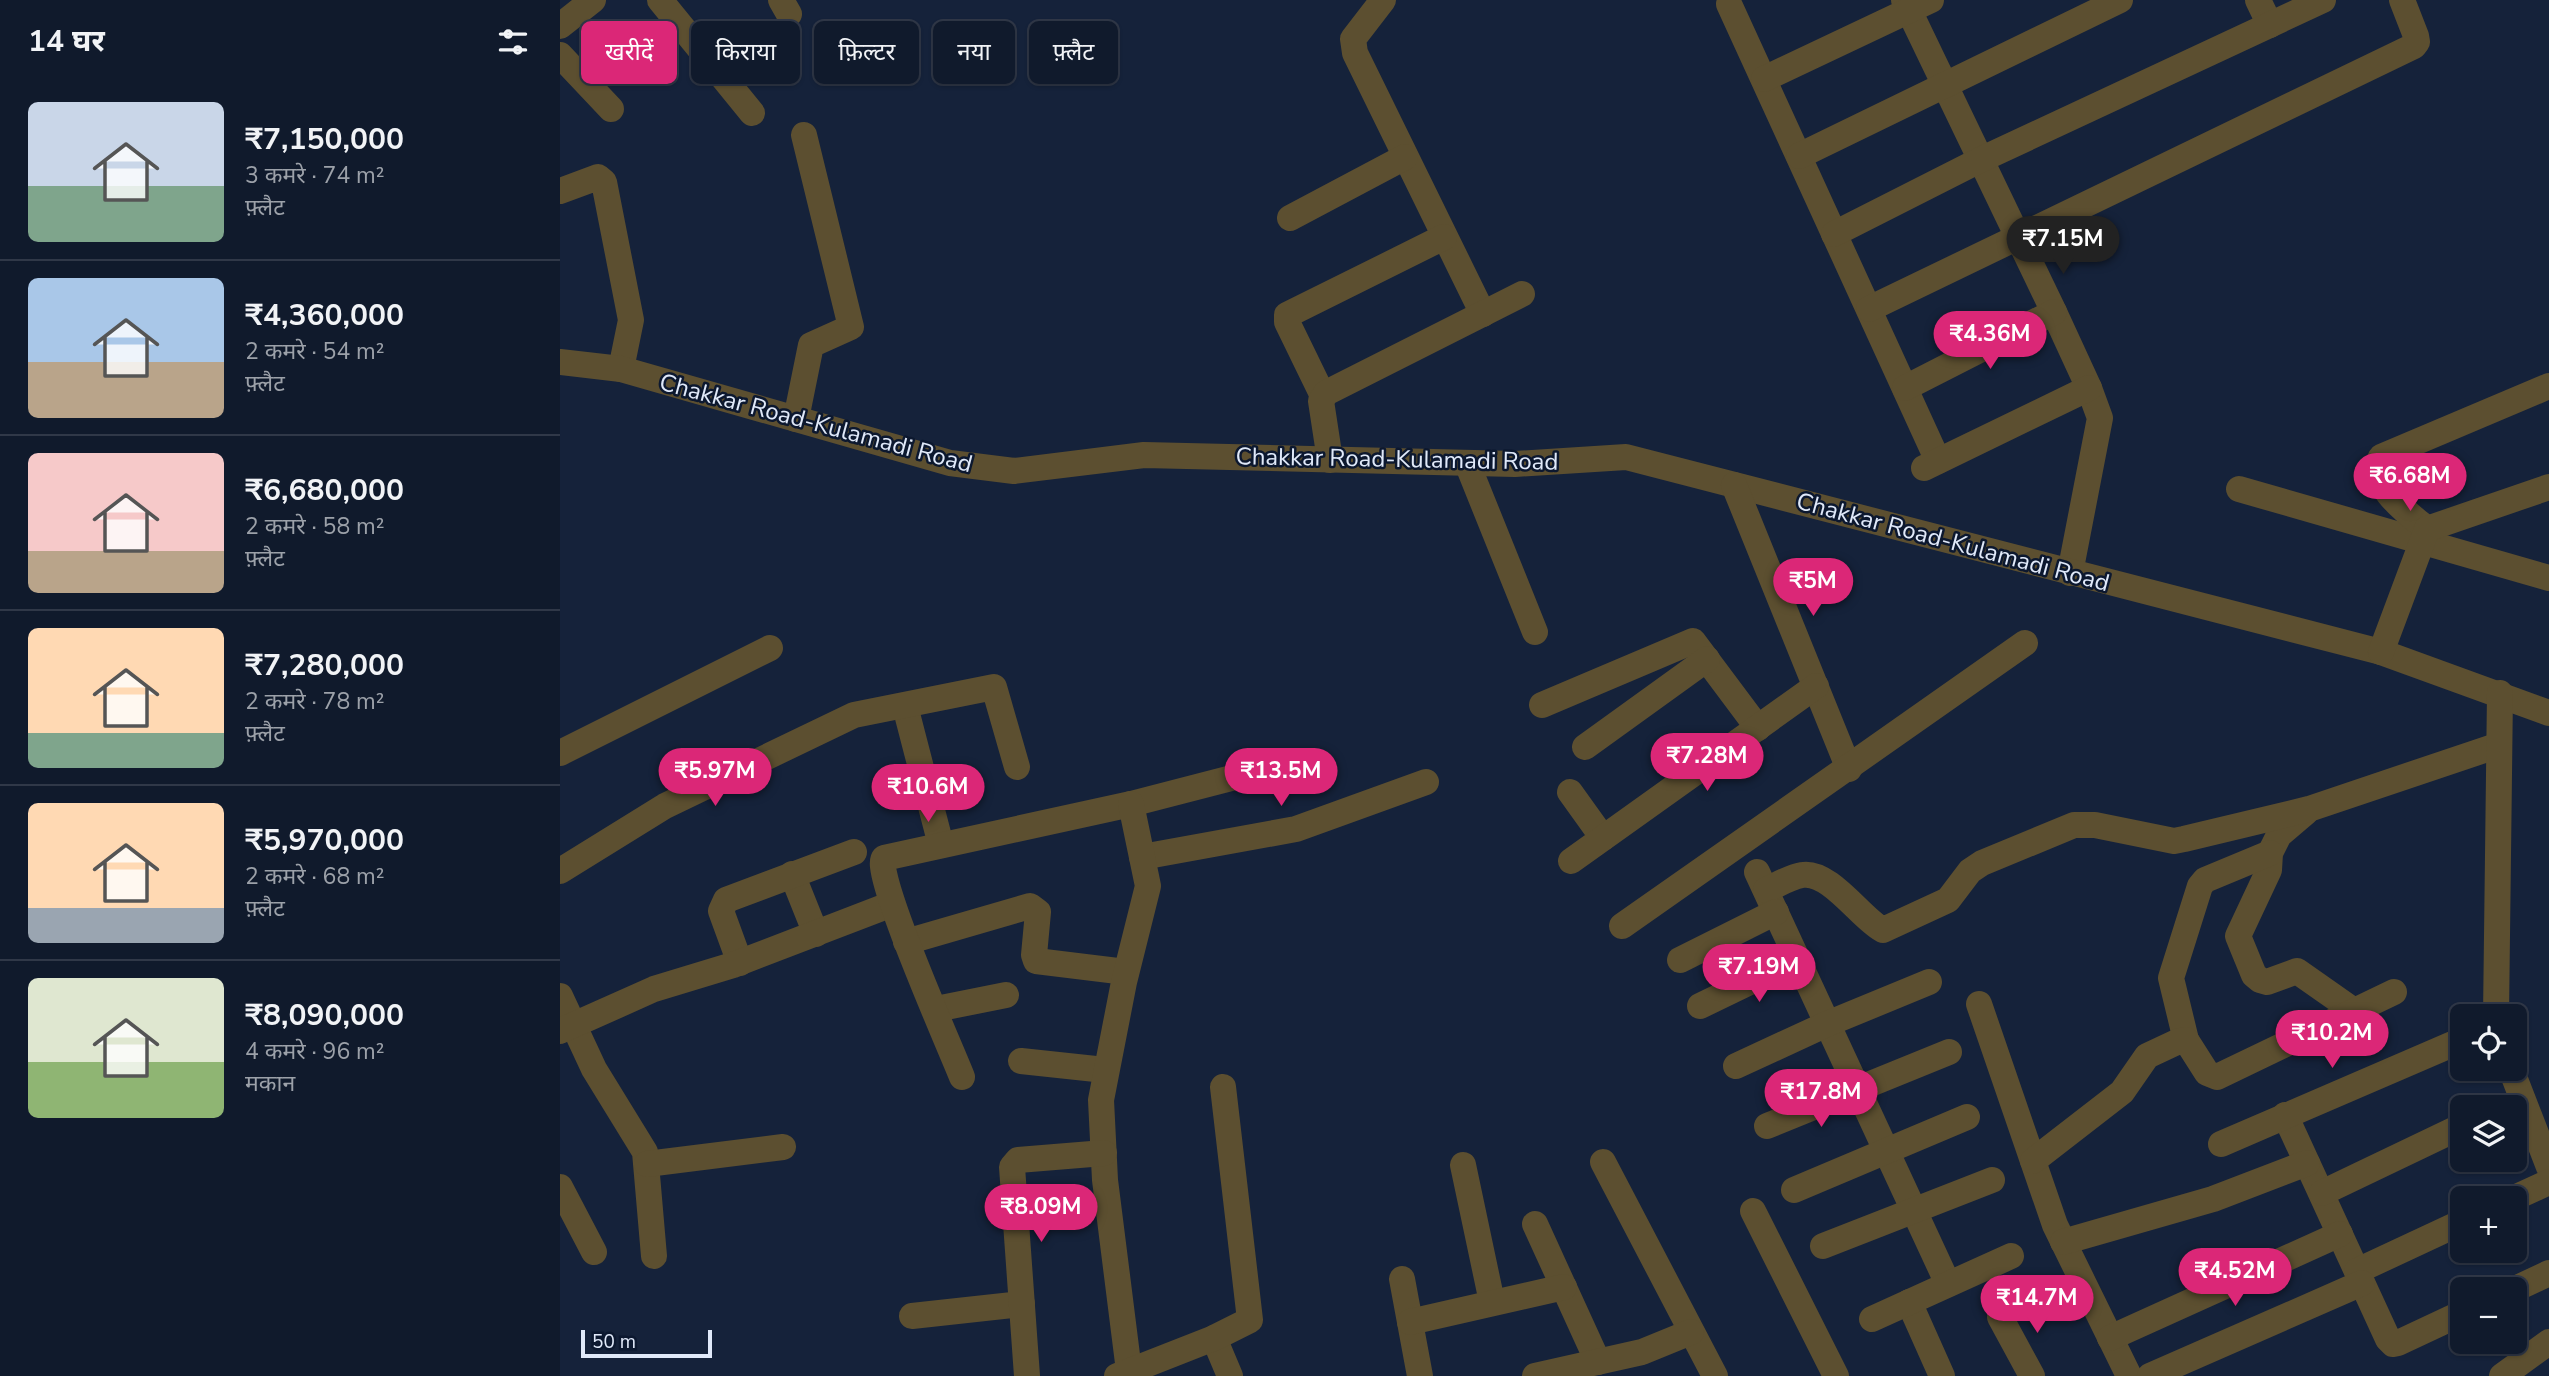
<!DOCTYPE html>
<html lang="hi">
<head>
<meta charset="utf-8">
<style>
  body { margin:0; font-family:"Nunito Sans","Noto Sans Devanagari",sans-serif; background:#192334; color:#f1f3f6; height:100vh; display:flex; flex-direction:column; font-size:26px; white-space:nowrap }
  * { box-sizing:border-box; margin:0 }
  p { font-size:23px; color:#9ca1a9 }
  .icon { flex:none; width:38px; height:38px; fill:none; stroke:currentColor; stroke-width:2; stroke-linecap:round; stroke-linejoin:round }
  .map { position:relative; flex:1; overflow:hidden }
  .drawer { display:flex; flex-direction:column; background:#101a2c; width:560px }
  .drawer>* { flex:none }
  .banner { position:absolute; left:21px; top:21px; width:665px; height:63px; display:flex; gap:14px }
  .buttons { position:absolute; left:1890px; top:1004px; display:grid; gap:14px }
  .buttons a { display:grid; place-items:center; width:77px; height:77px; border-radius:10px; background:#101a2c; box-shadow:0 2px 5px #0004,0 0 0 2px #303848; font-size:35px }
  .scale { position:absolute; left:21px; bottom:18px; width:131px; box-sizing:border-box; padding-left:7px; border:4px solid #e0e9f9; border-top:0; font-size:19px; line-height:24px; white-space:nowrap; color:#e0e9f9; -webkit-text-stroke:5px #0c182f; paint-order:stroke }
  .price { position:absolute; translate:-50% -60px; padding:0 16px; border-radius:24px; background:#db2777; color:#fff; font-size:23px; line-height:46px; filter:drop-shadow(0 2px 4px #0008) }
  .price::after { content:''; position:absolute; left:50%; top:42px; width:21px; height:16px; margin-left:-10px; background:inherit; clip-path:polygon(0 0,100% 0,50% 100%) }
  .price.current { background:#222; color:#fff }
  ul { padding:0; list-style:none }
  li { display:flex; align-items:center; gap:21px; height:175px; padding:0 28px }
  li+li { border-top:2px solid #303848 }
  li span { display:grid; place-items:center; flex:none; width:196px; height:140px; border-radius:10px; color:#555 }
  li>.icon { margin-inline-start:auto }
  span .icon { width:84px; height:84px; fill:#fffc; stroke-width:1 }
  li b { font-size:30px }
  h2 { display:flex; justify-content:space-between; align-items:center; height:84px; padding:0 28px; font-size:30px }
  .pill { padding:0 24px; border-radius:10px; background:#101a2c; box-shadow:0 2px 5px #0004,0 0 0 2px #303848; font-size:24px; line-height:63px }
  .pill.current { background:#db2777; color:#fff }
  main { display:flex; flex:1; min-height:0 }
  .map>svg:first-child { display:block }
</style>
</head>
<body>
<main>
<section class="drawer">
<h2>14 घर<svg class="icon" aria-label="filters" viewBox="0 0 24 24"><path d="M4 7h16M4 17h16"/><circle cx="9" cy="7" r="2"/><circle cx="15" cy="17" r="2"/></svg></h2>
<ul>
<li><span style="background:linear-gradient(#c9d6e8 60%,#7fa58c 0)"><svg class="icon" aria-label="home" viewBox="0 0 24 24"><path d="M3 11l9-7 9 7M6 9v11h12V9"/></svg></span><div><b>₹7,150,000</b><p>3 कमरे · 74 m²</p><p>फ़्लैट</p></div></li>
<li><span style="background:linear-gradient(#a9c7e8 60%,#b9a48a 0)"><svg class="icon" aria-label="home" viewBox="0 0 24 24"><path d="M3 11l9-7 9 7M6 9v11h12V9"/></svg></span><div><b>₹4,360,000</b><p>2 कमरे · 54 m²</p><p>फ़्लैट</p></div></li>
<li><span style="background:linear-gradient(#f6c9c9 70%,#b9a48a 0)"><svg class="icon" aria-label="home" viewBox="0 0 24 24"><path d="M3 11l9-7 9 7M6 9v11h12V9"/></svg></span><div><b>₹6,680,000</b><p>2 कमरे · 58 m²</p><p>फ़्लैट</p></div></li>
<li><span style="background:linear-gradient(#ffd9b3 75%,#7fa58c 0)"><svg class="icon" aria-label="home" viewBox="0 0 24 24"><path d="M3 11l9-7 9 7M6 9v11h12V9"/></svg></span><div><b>₹7,280,000</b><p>2 कमरे · 78 m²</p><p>फ़्लैट</p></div></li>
<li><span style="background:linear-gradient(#ffd9b3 75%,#9aa5b1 0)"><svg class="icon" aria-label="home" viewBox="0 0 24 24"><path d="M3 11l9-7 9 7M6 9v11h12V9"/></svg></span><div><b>₹5,970,000</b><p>2 कमरे · 68 m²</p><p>फ़्लैट</p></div></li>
<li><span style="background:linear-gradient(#dfe7d0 60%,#8fb573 0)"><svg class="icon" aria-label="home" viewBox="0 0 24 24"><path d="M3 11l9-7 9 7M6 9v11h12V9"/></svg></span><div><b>₹8,090,000</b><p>4 कमरे · 96 m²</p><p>मकान</p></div></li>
</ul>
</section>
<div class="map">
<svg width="1989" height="1376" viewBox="0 0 1989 1376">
  <rect width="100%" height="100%" fill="#15223a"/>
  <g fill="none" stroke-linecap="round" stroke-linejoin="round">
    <g stroke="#5c4f30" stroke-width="26">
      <polyline points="100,0 192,113"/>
      <polyline points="221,0 229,14"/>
      <polyline points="823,0 793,39 795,53 923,314"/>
      <polyline points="1344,0 1494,312 1529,388 1540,418 1510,573"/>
      <polyline points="1698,0 1710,25"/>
      <polyline points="1169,4 1378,461"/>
      <polyline points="0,26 33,0"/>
      <polyline points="0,55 51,109"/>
      <polyline points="1204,79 1371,0"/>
      <polyline points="1239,156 1560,0"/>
      <polyline points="0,191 38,177 44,182 71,320 61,369"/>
      <polyline points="730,218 845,157"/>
      <polyline points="1274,234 1420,160 1763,0"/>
      <polyline points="1309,309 1854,46 1857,42 1856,36 1842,0"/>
      <polyline points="0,362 61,369 390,463 454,471 584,455 955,464 1066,457 1821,652 1989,713"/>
      <polyline points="1345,388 1494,312"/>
      <polyline points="763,396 727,322 727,315 884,237"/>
      <polyline points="236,419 251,345 291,327 244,135"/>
      <polyline points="770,460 761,401 766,393 962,294"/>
      <polyline points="907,463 975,632"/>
      <polyline points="1364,468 1529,388"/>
      <polyline points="1174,485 1289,769"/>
      <polyline points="1679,489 1989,578"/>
      <path d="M1867,529C1849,514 1807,485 1821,457L1989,386"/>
      <polyline points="1821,652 1867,529 1989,487"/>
      <polyline points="982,705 1133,641 1198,728"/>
      <polyline points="345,706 381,845"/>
      <polyline points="1025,747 1147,659"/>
      <polyline points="0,753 210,648"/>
      <polyline points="1010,792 1043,838"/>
      <polyline points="1746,812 1719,835 1710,853 1709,870 1678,936 1694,975 1700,980 1707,982 1737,971 1794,1011"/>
      <polyline points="582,857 736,829 866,782"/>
      <polyline points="1011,861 1256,686"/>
      <polyline points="0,871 105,806 294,715 434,687 457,767"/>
      <polyline points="1197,872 1388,1284"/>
      <polyline points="232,874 256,934"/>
      <path d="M1206,890C1217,885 1230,877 1242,875C1270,870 1302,920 1323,930L1388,900L1410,871L1422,863L1514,825H1535L1614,841L1624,839L1749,809L1939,745"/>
      <polyline points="1062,926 1465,643"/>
      <polyline points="346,942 470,906 478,912 474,955 476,961 566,972"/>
      <polyline points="1120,960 1216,912"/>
      <polyline points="180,963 161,911 166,900 294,852"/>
      <polyline points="0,996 34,1069 85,1152 94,1256"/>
      <polyline points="1419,1004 1495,1225 1569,1376"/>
      <polyline points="1140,1006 1237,959"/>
      <polyline points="376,1009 446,995"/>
      <polyline points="1936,1017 1940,693"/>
      <polyline points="0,1031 94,989 173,965 332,904"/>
      <polyline points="1626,1040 1611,978 1640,886 1645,880 1710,853"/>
      <polyline points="461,1061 545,1070"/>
      <polyline points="1176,1066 1267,1024 1369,982"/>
      <polyline points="1951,1069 1989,1167"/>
      <path d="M402,1077C391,1049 312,871 324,858L571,804L691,773"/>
      <polyline points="1725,1115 1828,1339 1833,1344 1838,1343 1902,1313"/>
      <polyline points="1207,1126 1389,1052"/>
      <polyline points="1661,1144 1902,1040"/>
      <polyline points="1473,1161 1562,1092 1587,1056 1619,1041 1626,1040 1647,1073 1657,1077 1834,992"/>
      <polyline points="1043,1162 1155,1376"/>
      <polyline points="87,1164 223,1147"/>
      <polyline points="903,1165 932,1302"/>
      <polyline points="0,1187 34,1252"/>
      <polyline points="1234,1190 1407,1117"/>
      <polyline points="1762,1193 1902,1126"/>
      <polyline points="1952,1199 1989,1182"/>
      <polyline points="1193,1211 1276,1376"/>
      <polyline points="975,1224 1038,1362"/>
      <polyline points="1503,1242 1653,1199 1747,1163"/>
      <polyline points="1263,1246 1432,1180"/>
      <polyline points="1797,1271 1902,1222"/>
      <polyline points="842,1279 860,1376"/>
      <polyline points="1953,1290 1989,1273"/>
      <polyline points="1349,1302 1382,1376"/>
      <polyline points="352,1316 462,1304"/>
      <polyline points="1440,1317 1472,1376"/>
      <polyline points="1312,1319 1451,1256"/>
      <polyline points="850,1322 1004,1287"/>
      <polyline points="654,1338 670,1376"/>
      <polyline points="1550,1338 1780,1234"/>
      <polyline points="569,1371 545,1180 541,1100 564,982 588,886 571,804"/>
      <polyline points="467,1376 452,1167 458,1160 544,1153"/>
      <polyline points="557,1376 654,1338 690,1320 663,1087"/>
      <polyline points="975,1376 1082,1352 1131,1332"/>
      <polyline points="1590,1376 1802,1283"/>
      <polyline points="1942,1376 1989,1342"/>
    </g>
  </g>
  <g text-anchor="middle" stroke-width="5" stroke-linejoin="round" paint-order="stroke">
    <g font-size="24" fill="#e0e9f9" stroke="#0c182f">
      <text transform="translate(256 423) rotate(15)" y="8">Chakkar Road-Kulamadi Road</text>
      <text transform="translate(837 459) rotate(1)" y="8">Chakkar Road-Kulamadi Road</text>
      <text transform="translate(1393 542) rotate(15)" y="8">Chakkar Road-Kulamadi Road</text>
    </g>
  </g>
</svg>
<div class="buttons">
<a><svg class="icon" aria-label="locate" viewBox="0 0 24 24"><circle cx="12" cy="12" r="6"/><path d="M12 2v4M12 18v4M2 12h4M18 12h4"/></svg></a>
<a><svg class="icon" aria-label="layers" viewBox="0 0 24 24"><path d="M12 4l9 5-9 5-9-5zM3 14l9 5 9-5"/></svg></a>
<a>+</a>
<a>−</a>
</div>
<div class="scale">50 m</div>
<b class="price current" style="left:1503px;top:276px">₹7.15M</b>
<b class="price" style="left:1430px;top:371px">₹4.36M</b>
<b class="price" style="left:1850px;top:513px">₹6.68M</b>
<b class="price" style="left:1253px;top:618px">₹5M</b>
<b class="price" style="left:1147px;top:793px">₹7.28M</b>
<b class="price" style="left:155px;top:808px">₹5.97M</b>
<b class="price" style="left:721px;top:808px">₹13.5M</b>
<b class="price" style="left:368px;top:824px">₹10.6M</b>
<b class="price" style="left:1199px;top:1004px">₹7.19M</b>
<b class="price" style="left:1772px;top:1070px">₹10.2M</b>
<b class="price" style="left:1261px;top:1129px">₹17.8M</b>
<b class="price" style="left:481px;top:1244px">₹8.09M</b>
<b class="price" style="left:1675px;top:1308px">₹4.52M</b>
<b class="price" style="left:1477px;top:1335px">₹14.7M</b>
<div class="banner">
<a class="pill current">खरीदें</a>
<a class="pill">किराया</a>
<a class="pill">फ़िल्टर</a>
<a class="pill">नया</a>
<a class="pill">फ़्लैट</a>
</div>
</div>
</main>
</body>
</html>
